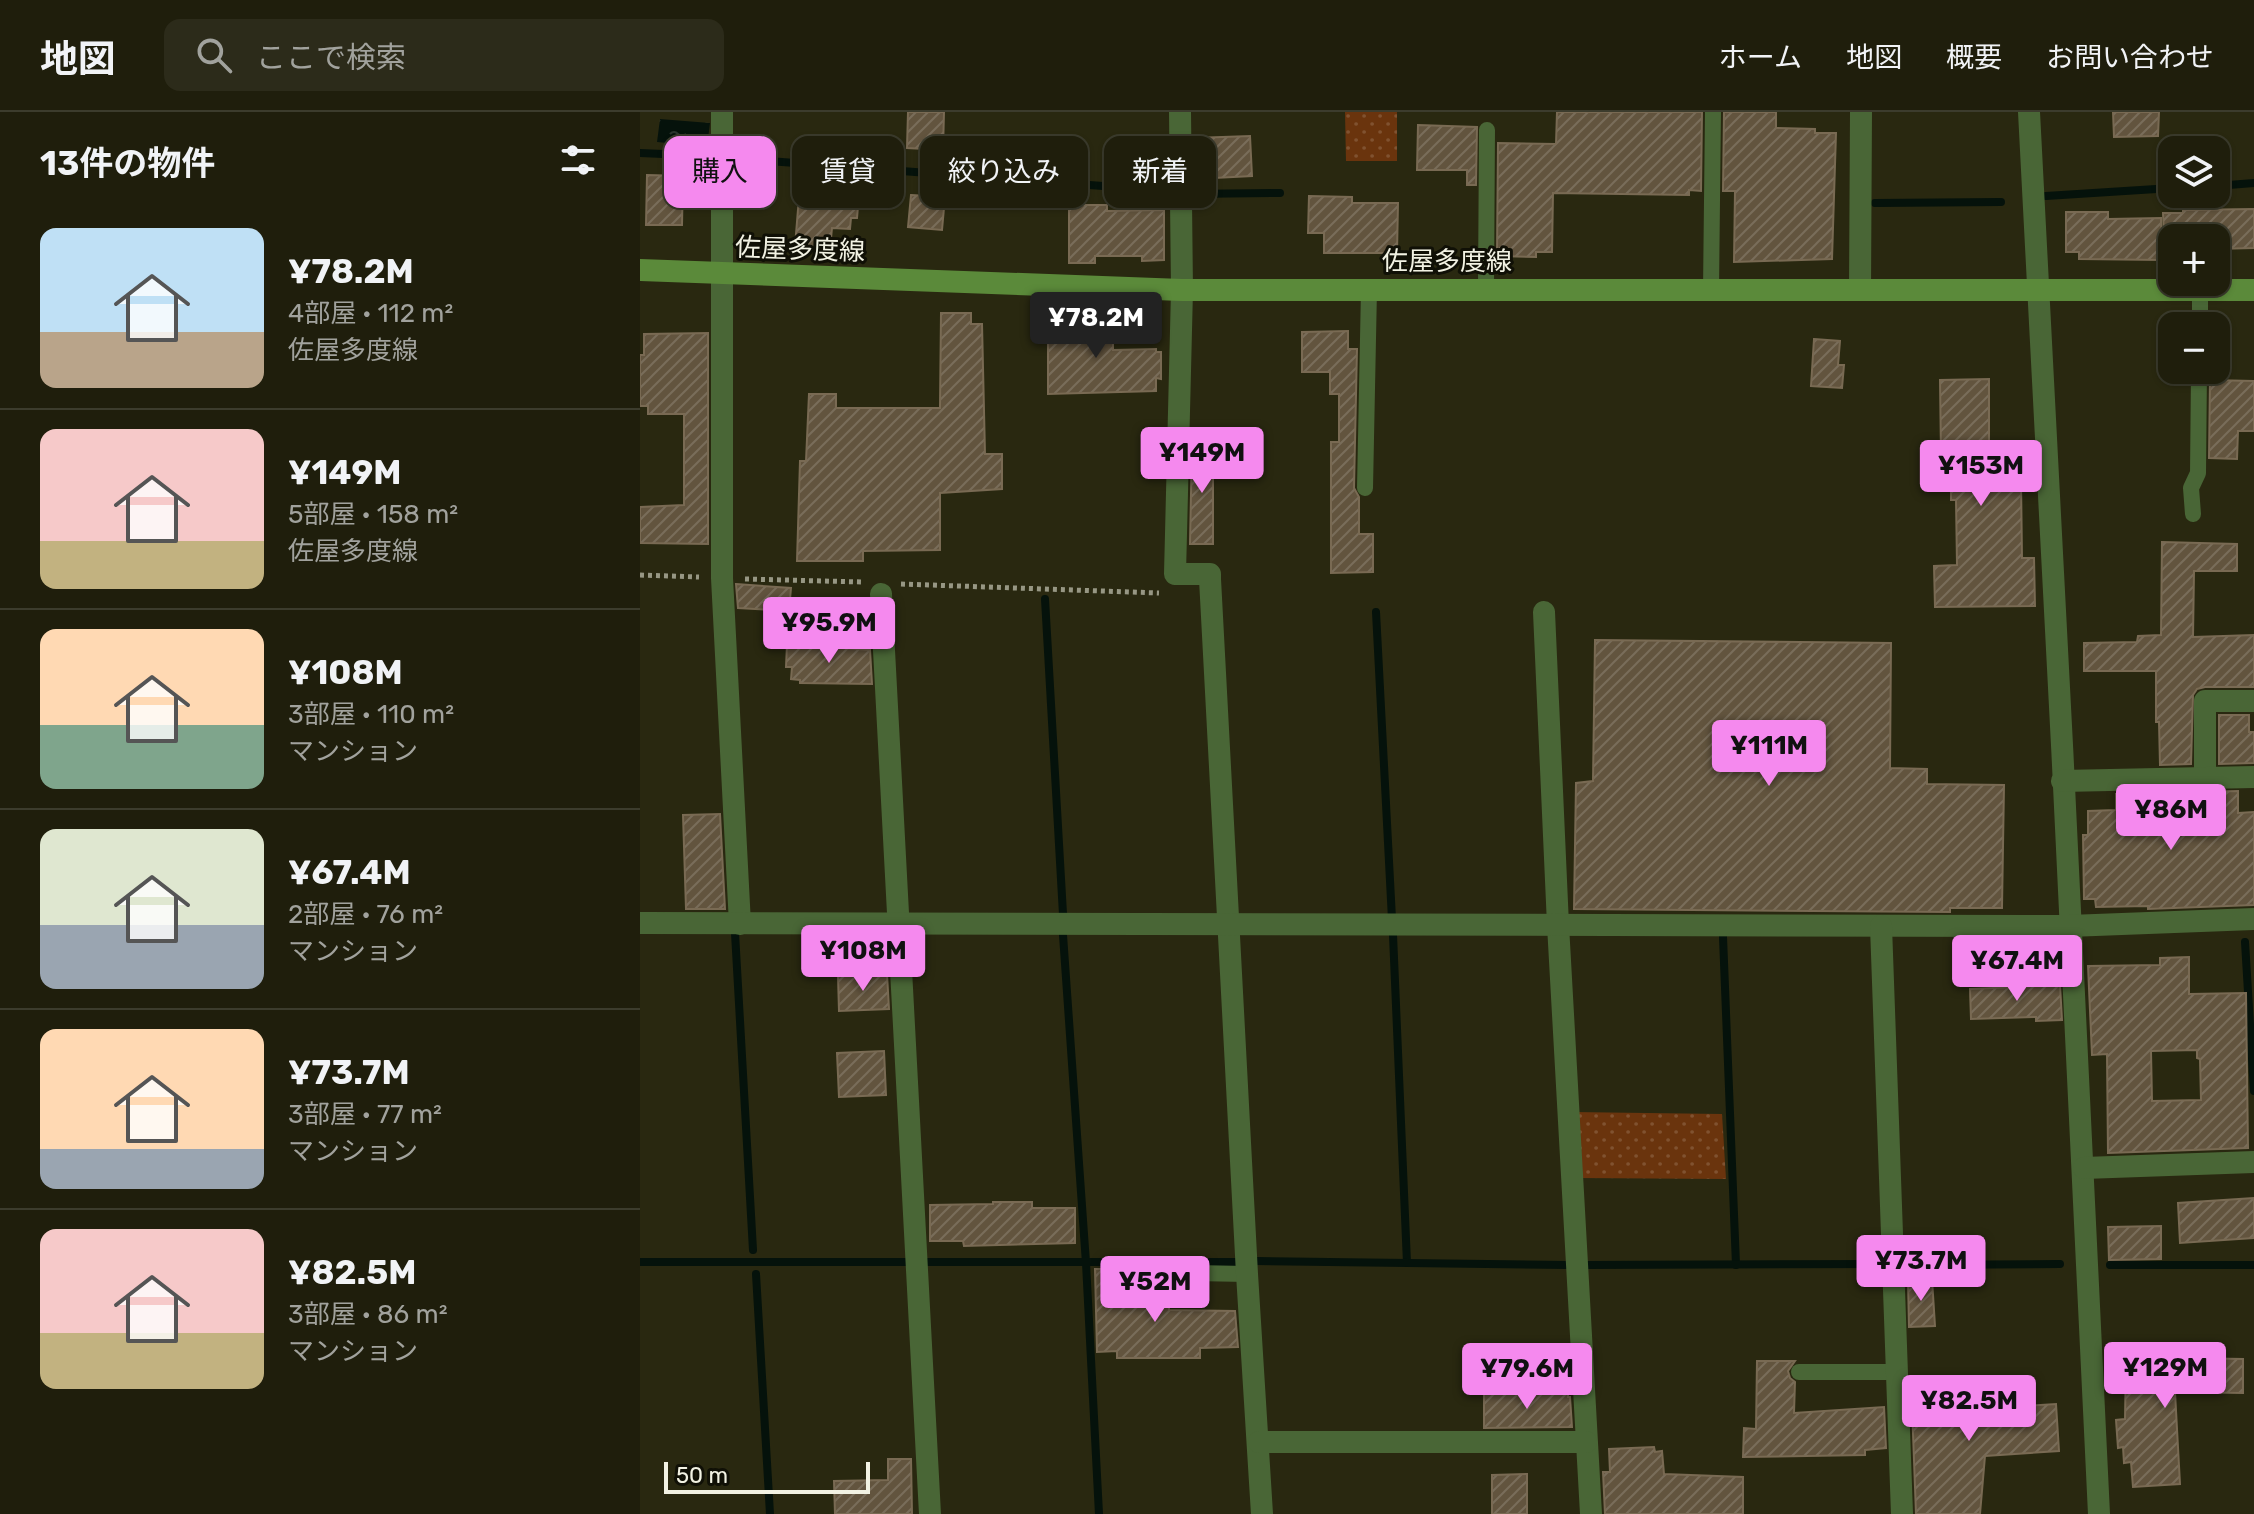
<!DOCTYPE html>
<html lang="ja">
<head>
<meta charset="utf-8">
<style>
  body { margin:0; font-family:Rubik,"Noto Sans JP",sans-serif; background:#2c2b1a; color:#f1f3f6; height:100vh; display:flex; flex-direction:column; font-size:30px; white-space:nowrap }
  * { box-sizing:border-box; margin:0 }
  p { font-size:26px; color:#a1a29d }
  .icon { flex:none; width:44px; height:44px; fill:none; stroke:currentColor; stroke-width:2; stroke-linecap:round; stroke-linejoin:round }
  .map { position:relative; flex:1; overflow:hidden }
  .panel { display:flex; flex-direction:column; background:#1f1e0c; width:640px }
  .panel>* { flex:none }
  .guide { position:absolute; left:24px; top:24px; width:760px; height:72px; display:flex; gap:16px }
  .fabs { position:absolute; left:1518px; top:24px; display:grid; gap:16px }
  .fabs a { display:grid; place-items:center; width:72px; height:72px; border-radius:16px; background:#1f1e0c; box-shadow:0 2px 6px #0004,0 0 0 2px #3c3c2d; font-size:40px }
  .scale { position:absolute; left:24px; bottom:20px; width:206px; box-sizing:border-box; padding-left:8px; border:4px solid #f2f2e3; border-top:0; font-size:22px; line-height:28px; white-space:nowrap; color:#f2f2e3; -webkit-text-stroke:6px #101006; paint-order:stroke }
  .price { position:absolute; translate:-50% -68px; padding:0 18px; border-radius:8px; background:#f589ee; color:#111; font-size:26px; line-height:52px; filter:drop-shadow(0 2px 4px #0008) }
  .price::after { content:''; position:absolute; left:50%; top:48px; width:24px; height:18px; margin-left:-12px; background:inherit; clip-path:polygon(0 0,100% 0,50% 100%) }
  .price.current { background:#222; color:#fff }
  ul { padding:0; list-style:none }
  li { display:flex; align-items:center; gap:24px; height:200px; padding:0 40px }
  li+li { border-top:2px solid #3c3c2d }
  li span { display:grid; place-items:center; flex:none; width:224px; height:160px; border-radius:16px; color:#555 }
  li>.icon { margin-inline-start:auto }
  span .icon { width:96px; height:96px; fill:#fffc; stroke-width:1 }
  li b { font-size:34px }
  h2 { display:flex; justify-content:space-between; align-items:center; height:96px; padding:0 40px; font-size:34px }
  .chip { padding:0 28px; border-radius:16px; background:#1f1e0c; box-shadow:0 2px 6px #0004,0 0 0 2px #3c3c2d; font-size:28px; line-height:72px }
  .chip.current { background:#f589ee; color:#111 }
  header { display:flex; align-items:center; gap:48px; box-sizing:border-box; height:112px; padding:0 40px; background:#1f1e0c; border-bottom:2px solid #3c3c2d }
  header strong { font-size:38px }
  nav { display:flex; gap:44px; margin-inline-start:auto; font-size:28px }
  .search { width:560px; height:72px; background:#2c2b1a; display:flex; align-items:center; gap:20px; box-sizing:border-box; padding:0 28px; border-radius:16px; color:#a1a29d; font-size:30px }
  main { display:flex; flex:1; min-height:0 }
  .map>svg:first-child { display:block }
</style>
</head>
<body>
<header>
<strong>地図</strong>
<div class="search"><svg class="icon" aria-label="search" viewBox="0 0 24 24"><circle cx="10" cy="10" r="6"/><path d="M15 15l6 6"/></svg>ここで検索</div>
<nav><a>ホーム</a><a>地図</a><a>概要</a><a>お問い合わせ</a></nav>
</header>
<main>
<section class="panel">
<h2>13件の物件<svg class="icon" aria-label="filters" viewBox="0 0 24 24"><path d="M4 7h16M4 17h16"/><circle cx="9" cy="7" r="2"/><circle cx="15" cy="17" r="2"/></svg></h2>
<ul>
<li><span style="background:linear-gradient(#bfe0f5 65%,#b9a48a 0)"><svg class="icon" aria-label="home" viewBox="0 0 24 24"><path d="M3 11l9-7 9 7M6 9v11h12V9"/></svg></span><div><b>¥78.2M</b><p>4部屋 · 112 m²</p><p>佐屋多度線</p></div></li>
<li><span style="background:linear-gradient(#f6c9c9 70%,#c2b280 0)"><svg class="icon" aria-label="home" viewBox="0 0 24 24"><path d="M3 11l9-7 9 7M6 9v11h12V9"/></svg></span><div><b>¥149M</b><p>5部屋 · 158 m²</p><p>佐屋多度線</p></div></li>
<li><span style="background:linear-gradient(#ffd9b3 60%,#7fa58c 0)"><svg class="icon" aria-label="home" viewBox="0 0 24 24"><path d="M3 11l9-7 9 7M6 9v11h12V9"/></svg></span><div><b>¥108M</b><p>3部屋 · 110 m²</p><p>マンション</p></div></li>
<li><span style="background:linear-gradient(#dfe7d0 60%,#9aa5b1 0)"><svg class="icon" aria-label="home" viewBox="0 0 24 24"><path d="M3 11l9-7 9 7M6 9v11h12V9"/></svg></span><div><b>¥67.4M</b><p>2部屋 · 76 m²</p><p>マンション</p></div></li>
<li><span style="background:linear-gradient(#ffd9b3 75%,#9aa5b1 0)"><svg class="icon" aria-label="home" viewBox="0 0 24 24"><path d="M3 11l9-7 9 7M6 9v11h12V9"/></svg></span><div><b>¥73.7M</b><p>3部屋 · 77 m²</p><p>マンション</p></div></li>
<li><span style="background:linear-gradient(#f6c9c9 65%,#c2b280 0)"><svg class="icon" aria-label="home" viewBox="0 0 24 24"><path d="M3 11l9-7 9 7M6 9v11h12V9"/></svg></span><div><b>¥82.5M</b><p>3部屋 · 86 m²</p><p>マンション</p></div></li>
</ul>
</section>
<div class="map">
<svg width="1614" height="1402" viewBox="0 0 1614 1402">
  <defs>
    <pattern id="grass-dots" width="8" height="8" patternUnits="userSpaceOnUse" patternTransform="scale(2)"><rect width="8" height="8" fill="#6a340d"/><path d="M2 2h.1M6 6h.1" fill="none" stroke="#805230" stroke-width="1.8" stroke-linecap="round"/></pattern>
    <pattern id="water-ripples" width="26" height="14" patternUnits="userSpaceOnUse" patternTransform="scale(2)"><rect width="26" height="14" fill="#05120b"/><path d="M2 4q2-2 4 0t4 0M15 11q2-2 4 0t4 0" fill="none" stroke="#2a352e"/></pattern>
    <pattern id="building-hatch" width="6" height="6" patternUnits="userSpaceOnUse" patternTransform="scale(2)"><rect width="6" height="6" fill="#62543e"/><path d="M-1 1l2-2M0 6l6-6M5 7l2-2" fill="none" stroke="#796d5a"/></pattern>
  </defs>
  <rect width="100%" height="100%" fill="#292810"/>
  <g fill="url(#grass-dots)">
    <polygon points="705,0 757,0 757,49 706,49"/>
    <polygon points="931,1000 1082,1002 1086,1067 937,1066"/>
  </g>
  <polygon fill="url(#water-ripples)" points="20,7 70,11 67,35 17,30"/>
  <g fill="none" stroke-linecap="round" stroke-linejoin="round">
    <g stroke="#05120b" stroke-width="8">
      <polyline points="0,41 70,44"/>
      <polyline points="88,46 530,79"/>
      <polyline points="1576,74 1614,71"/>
      <polyline points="545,82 640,81"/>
      <polyline points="1406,84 1532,76"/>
      <polyline points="1235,91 1361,90"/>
      <polyline points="405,487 423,802"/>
      <polyline points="736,500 752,807"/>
      <polyline points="95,821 113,1138"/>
      <polyline points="423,823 446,1151 459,1402"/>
      <polyline points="753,823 767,1151"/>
      <polyline points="1083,825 1096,1153"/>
      <polyline points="1605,830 1614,979"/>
      <polyline points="616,1149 928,1153"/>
      <polyline points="0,1150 599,1150"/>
      <polyline points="943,1153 1245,1152"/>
      <polyline points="1259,1153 1420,1152"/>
      <polyline points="1470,1153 1614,1153"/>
      <polyline points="116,1162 130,1402"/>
    </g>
  </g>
  <g fill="url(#building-hatch)" stroke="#796a53" stroke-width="2" fill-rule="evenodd">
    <polygon points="268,0 304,0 303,38 267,36"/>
    <polygon points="917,0 1062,0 1061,79 1049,78 1049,83 913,81 912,140 896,140 896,145 857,144 858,31 916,32"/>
    <polygon points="1084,0 1136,0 1136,16 1175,17 1175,21 1196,21 1192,147 1094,150 1095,79 1083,79"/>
    <polygon points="1473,0 1519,0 1518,24 1474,25"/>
    <polygon points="778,13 837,15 836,73 827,73 827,58 777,58"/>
    <polygon points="610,24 612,64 555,67 554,26"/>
    <polygon points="7,63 43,64 42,113 6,113"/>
    <polygon points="168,68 220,72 217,106 211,106 210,117 192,116 190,137 155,134 160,73 167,73"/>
    <polygon points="271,83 305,85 302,118 268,115"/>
    <polygon points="669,84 712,85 712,91 758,91 757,141 684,141 684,121 668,121"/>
    <polygon points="429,93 467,93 467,99 524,98 524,148 502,149 502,144 455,144 455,151 429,151"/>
    <polygon points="1614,97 1614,136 1576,137 1576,126 1524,126 1523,101 1543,101 1543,98"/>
    <polygon points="1426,100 1468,100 1468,107 1521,106 1522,148 1439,147 1439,140 1426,140"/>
    <polygon points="301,201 331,201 331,212 342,212 345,342 362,342 362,377 300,381 300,438 223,439 223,449 157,449 160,349 166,349 169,282 196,282 196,296 300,296"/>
    <polygon points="408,207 473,207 473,238 516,237 516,240 521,240 521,267 516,266 516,279 408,282"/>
    <polygon points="708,219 708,237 717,237 714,376 719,385 719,422 733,422 733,460 691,461 691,330 699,330 699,282 690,282 690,260 662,260 662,220"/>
    <polygon points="68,221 68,432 0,431 0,395 44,393 44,302 8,302 8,294 0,294 0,243 4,243 4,222"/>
    <polygon points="1174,227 1200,229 1198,253 1204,253 1202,276 1171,274"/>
    <polygon points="1349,267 1349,329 1366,329 1366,369 1381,369 1382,446 1394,446 1395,494 1295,495 1294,454 1317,453 1316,388 1311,388 1311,341 1301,341 1300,268"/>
    <polygon points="1570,268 1614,269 1614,319 1598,319 1597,347 1569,346"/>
    <polygon points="552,332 573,332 573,432 550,432"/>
    <polygon points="1522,430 1597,432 1597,459 1554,459 1553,525 1614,523 1614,575 1565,575 1557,577 1553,583 1551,652 1520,653 1519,610 1516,610 1516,559 1444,559 1444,531 1497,530 1498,524 1521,523"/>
    <polygon points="96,472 151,476 149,499 98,496"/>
    <polygon points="955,528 1251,531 1250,656 1287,657 1287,672 1364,673 1362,796 1310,796 1310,800 934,797 936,671 953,669"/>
    <polygon points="147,532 230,538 232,572 160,571 160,568 151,567 152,555 146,555"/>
    <polygon points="1579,603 1609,603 1609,620 1614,620 1614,651 1579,652"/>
    <polygon points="1598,679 1598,701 1614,700 1614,793 1508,797 1508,794 1456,795 1455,787 1444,787 1443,723 1448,723 1448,699 1476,698 1476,682"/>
    <polygon points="80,702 85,797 46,797 43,703"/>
    <path d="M1549,845V882L1606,881L1608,1036L1468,1041L1467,942L1452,943L1448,854L1520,853V846ZM1557,938V946L1560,947L1561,988L1512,989L1511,939Z"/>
    <polygon points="247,862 249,897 199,899 198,864"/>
    <polygon points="1420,873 1422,908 1396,909 1396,905 1331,907 1330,877"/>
    <polygon points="244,939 246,983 199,985 197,941"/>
    <polygon points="1614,1086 1614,1126 1540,1131 1538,1091"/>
    <polygon points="353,1090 392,1090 392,1096 435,1096 435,1131 324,1134 323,1129 290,1129 290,1093 353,1092"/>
    <polygon points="1521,1114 1521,1147 1469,1148 1468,1115"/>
    <polygon points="455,1157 489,1157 490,1191 529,1190 529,1198 595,1199 598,1235 560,1236 560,1246 477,1246 477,1239 457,1240"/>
    <polygon points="1292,1167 1295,1214 1269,1215 1268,1168"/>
    <polygon points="1486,1245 1603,1247 1603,1281 1535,1280 1540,1372 1493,1375 1491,1350 1484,1351 1483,1335 1478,1336 1476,1308 1485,1307"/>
    <polygon points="1117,1249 1155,1249 1148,1259 1150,1266 1155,1270 1154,1301 1244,1295 1246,1336 1225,1338 1225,1343 1103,1345 1104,1316 1116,1317"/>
    <polygon points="1340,1269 1341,1297 1416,1292 1419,1339 1345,1344 1340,1402 1276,1402 1272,1294 1276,1293 1275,1273"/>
    <polygon points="928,1281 928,1285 930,1285 932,1315 844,1316 844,1282"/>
    <polygon points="1014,1335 1015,1340 1022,1339 1024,1362 1103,1365 1103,1402 965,1402 963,1360 970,1360 969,1337"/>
    <polygon points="248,1347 271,1347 272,1402 195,1402 194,1369 248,1368"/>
    <polygon points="887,1362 887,1402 852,1402 852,1363"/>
  </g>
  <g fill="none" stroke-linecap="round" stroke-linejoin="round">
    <g stroke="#979784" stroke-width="5" stroke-dasharray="4 4" stroke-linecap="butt">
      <polyline points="0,463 59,465"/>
      <polyline points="105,467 223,470"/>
      <polyline points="261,472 519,481"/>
    </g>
    <g stroke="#496636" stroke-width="16">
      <polyline points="846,178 847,18"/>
      <polyline points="1071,178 1073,0"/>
      <polyline points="1560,214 1560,178"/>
      <polyline points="725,376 729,177"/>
      <polyline points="1553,402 1551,376 1558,361 1559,258"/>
      <polyline points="500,1160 607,1162"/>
      <polyline points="1159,1260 1257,1260"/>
    </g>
    <g stroke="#496636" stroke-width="22">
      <polyline points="82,0 82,466 100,812"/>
      <polyline points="540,0 542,178 535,462 570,462 570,467 607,1162 622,1402"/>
      <path d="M1389,0C1413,467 1439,935 1459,1402"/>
      <polyline points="1220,178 1221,0"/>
      <polyline points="241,482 290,1402"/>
      <polyline points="904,500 918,813 951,1402"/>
      <polyline points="1565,666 1565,589 1614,589"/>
      <polyline points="1422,669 1614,665"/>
      <polyline points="0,811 1429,814 1614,807"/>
      <polyline points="1241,814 1262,1402"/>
      <polyline points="1444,1056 1614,1050"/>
      <polyline points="619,1330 946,1330"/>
    </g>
    <polyline stroke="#5b8a3a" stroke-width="22" points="0,158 542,178 1614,178"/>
  </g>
  <g text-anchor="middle" stroke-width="6" stroke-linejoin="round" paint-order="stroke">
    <g font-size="26" fill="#f2f2e3" stroke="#101006">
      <text transform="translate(160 137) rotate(2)" y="9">佐屋多度線</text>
      <text x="807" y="158">佐屋多度線</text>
    </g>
  </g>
</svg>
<div class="fabs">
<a><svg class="icon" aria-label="layers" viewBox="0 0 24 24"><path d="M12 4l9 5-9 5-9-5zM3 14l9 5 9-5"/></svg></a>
<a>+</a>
<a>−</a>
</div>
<div class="scale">50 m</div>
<b class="price current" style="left:456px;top:248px">¥78.2M</b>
<b class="price" style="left:562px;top:383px">¥149M</b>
<b class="price" style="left:1341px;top:396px">¥153M</b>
<b class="price" style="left:189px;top:553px">¥95.9M</b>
<b class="price" style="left:1129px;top:676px">¥111M</b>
<b class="price" style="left:1531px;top:740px">¥86M</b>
<b class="price" style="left:223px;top:881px">¥108M</b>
<b class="price" style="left:1377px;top:891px">¥67.4M</b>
<b class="price" style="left:1281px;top:1191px">¥73.7M</b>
<b class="price" style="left:515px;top:1212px">¥52M</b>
<b class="price" style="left:1525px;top:1298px">¥129M</b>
<b class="price" style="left:887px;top:1299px">¥79.6M</b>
<b class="price" style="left:1329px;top:1331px">¥82.5M</b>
<div class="guide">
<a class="chip current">購入</a>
<a class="chip">賃貸</a>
<a class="chip">絞り込み</a>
<a class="chip">新着</a>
</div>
</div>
</main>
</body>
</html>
